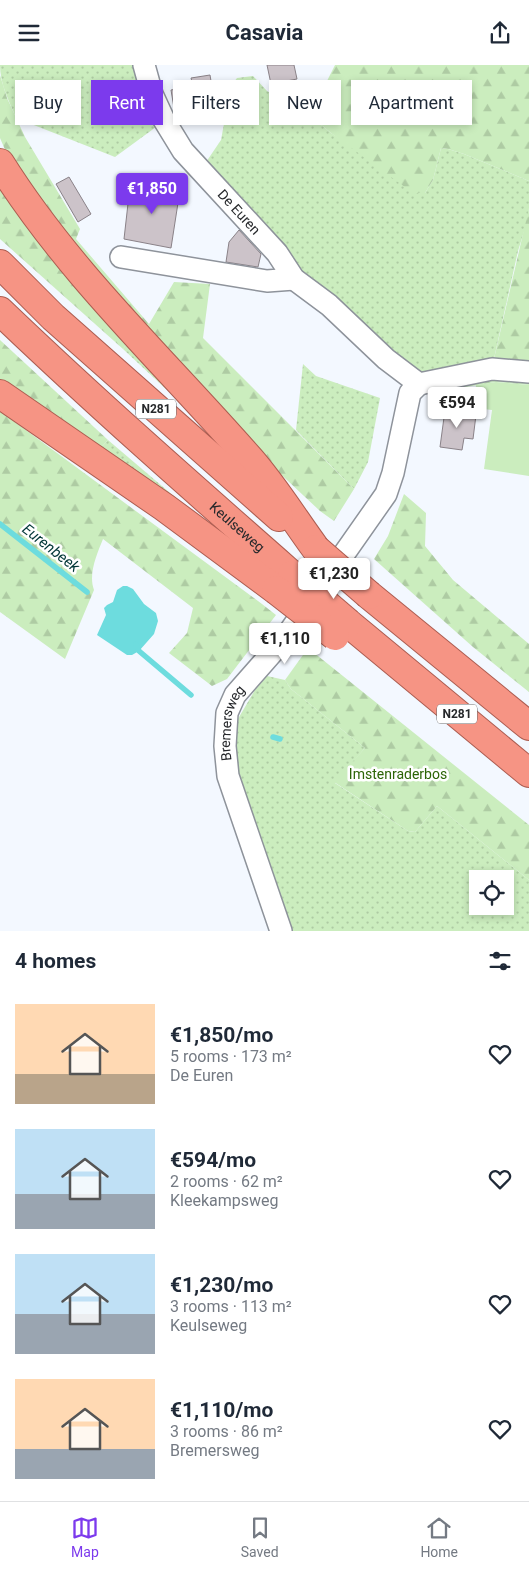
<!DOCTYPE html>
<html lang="en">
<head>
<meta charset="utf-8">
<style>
  body { margin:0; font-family:Roboto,sans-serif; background:#f2f2f3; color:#1f2937; height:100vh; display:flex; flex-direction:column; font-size:19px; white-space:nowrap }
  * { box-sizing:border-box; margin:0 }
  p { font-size:16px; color:#747a83 }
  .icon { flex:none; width:28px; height:28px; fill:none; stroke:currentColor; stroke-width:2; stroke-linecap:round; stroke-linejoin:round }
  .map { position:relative; height:866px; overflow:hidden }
  .sheet { display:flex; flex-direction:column; background:#fff; flex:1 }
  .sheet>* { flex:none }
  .top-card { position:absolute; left:15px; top:15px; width:500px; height:45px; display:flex; gap:10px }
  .fabs { position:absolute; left:469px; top:805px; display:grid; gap:10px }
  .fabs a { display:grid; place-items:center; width:45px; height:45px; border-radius:0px; background:#fff; box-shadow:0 2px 8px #0003; font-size:25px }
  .price { position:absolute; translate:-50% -42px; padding:0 11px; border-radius:5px; background:#fff; color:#222; font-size:16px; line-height:32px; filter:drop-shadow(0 1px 2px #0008) }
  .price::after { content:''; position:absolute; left:50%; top:30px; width:15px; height:11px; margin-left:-8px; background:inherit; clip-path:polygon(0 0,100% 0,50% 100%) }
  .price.selected { background:#7c3aed; color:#fff }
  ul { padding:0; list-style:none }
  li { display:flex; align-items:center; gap:15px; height:125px; padding:0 15px }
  li span { display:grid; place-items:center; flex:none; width:140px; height:100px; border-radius:0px; color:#555 }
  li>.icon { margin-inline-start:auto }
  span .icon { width:60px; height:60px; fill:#fffc; stroke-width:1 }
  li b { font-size:21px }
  h2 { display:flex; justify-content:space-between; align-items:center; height:60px; padding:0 15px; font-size:21px }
  .chip { padding:0 18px; border-radius:0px; background:#fff; box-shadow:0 2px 8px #0003; font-size:18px; line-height:45px }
  .chip.selected { background:#7c3aed; color:#fff }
  header { display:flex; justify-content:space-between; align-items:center; height:65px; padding:0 15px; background:#fff; font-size:22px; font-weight:700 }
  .dock { display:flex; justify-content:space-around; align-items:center; height:70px; border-top:1px solid #e0e1e3; background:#fff; font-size:14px; color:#747a83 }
  .dock a { display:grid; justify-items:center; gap:2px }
  .dock .selected { color:#7c3aed }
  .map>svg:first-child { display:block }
</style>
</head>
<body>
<header><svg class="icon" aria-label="menu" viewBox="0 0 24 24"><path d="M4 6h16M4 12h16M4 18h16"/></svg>Casavia<svg class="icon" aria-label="share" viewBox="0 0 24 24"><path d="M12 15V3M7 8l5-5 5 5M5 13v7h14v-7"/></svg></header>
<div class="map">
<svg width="529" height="866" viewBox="0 0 529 866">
  <defs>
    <pattern id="grass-dots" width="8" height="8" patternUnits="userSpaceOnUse" patternTransform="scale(1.25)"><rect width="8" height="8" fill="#cbedbe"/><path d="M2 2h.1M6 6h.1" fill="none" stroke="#aecba3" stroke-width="1.8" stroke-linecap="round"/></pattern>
    <pattern id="forest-firs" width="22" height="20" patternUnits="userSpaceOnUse" patternTransform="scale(1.25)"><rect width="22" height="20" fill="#cbedbe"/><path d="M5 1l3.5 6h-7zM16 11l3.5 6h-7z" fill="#aecba3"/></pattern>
  </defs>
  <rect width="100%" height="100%" fill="#f3f8ff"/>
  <g fill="url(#grass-dots)" fill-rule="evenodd">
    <path d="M0,0H136L156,62L115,92L16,53C9,36 0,19 0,0Z"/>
    <polygon points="253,11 267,26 308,49 331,68 425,128 433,115 441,83 448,84 464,89 529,116 529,143 527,157 518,186 493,298 423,311 349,255 200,106 221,75 231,21 237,13"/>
    <polygon points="131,273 226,380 123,284"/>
    <polygon points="303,299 316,311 380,333 368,397 354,424 296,365"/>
    <polygon points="108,375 196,450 95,389"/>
    <path d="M267,611L285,615L291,624L365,683L335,718L408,766L415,767L437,741L529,815V866H292L286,860L235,719L232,664L255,625ZM478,814H505V841H478Z"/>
  </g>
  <g fill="url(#forest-firs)">
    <polygon points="335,0 529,0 529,116 464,89 448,84 441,83 433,115 425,128 413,128 331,68 308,49 320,41 327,16"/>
    <polygon points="0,10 7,33 25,72 80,164 76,174 149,259 174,217 210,219 203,273 354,424 334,456 320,446 256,386 68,178 9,94 0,73"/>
    <polygon points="0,110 131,273 123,284 0,174"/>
    <polygon points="529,143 529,320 496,317 454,324 450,307 493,298"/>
    <polygon points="0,275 108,375 95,389 0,323"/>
    <path d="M0,346L262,539L276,550L227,614L212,621L169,588L187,568L193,543L103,474C97,489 88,509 94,525L65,594L0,547Z"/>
    <polygon points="404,429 426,448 425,481 453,515 529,579 529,627 473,582 374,494 388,471"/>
    <polygon points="308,583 529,760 529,815 437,741 415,767 408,766 334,717 365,683 291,624 285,615"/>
  </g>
  <polygon fill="#cbedbe" points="496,317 529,320 529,411 484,404 492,345 474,343 476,320"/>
  <polygon fill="#6ddcde" points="123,521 127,521 133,524 144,539 156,548 158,556 154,569 139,586 132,590 127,590 97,570 106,550 104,543 107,540 113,537 117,525"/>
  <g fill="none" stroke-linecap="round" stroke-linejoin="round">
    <g stroke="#6ddcde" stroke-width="5.5">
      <polyline points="0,459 87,527"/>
      <polyline points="136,579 139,586 191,630"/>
      <polyline points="273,672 280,674"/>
    </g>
  </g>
  <g fill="#ccc3c9" stroke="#8a8288">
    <polygon points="267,0 294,0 297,14 271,19"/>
    <polygon points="210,10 216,46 198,49 197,46 175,49 171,25 193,21 191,13"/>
    <polygon points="69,112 91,149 78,157 56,119"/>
    <polygon points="140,119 180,125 171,183 124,174 130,121 140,122"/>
    <polygon points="239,165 261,189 258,202 226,197 229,177"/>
    <polygon points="445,345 476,350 473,374 464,373 462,385 440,382"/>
  </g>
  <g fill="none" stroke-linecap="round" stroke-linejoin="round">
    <g stroke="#8e939b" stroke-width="24">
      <g id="minor">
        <path id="s1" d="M144,0L152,29L164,55L183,86L277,188L294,214L329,240L386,294L419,319"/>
        <polyline points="121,192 267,216 294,214"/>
        <polyline points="419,319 492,304 529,307"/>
        <path id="s2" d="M281,866L228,711L225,681L227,648L235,630L285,573L386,429L393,408L410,328L419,319"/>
      </g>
    </g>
    <g stroke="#ac5d51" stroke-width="30">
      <g id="trunk">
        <path d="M0,98C69,208 164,296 249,393C273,420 294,454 316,484"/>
        <polyline points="0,199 53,252 279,452"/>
        <path id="s3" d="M0,246C95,337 193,423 292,510"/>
        <polyline points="0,329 164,442 276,525"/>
        <polyline points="369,530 529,661"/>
        <polyline points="348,558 529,708"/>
      </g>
    </g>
    <use href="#minor" stroke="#fff" stroke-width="21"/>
    <use href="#trunk" stroke="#f69484" stroke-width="28"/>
    <g stroke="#ac5d51" stroke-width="30" stroke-linecap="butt">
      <g id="trunk-bridge">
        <polyline points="316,484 369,530"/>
        <polyline points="292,510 348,558"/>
        <polyline points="276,525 335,571"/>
      </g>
    </g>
    <use href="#trunk-bridge" stroke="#f69484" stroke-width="28"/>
  </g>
  <g text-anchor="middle" stroke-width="5" stroke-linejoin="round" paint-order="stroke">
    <g fill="#fff" stroke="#67686b" stroke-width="1">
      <rect x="136" y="334.5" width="40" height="19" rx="4"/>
      <rect x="437" y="639.5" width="40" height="19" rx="4"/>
    </g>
    <g font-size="12" font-weight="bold" fill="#26282b">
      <text x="156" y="348">N281</text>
      <text x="457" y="653">N281</text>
    </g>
    <g font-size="14" fill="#26282b" stroke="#fff">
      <text dy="5" stroke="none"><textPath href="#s1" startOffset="178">De Euren</textPath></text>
      <text dy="5" stroke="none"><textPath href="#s3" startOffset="321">Keulseweg</textPath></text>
      <text dy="5" stroke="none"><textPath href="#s2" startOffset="218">Bremersweg</textPath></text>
    </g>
    <g font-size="14" fill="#2c6406" stroke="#fff">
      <text x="398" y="714">Imstenraderbos</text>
    </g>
    <g font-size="15" font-style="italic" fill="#003637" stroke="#fff">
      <text transform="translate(51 483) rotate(38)" y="5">Eurenbeek</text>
    </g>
  </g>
</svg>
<div class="fabs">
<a><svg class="icon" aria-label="locate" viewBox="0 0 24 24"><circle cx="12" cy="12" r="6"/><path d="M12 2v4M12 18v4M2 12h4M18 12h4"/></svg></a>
</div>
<b class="price selected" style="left:152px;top:150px">€1,850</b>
<b class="price" style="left:457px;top:364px">€594</b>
<b class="price" style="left:334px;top:535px">€1,230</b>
<b class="price" style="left:285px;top:600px">€1,110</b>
<div class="top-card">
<a class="chip">Buy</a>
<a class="chip selected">Rent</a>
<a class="chip">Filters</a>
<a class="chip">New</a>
<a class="chip">Apartment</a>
</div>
</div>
<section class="sheet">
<h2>4 homes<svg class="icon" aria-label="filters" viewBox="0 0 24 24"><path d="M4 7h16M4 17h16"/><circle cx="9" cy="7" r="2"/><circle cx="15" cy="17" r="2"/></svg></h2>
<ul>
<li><span style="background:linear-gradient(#ffd9b3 70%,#b9a48a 0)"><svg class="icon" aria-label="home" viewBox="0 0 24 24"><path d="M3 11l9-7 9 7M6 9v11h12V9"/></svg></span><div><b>€1,850/mo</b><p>5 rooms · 173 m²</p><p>De Euren</p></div><svg class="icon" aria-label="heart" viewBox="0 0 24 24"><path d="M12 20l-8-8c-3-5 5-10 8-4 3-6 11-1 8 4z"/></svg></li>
<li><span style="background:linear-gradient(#bfe0f5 65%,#9aa5b1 0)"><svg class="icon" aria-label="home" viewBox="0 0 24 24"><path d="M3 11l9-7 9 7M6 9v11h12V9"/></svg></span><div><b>€594/mo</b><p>2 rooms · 62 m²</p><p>Kleekampsweg</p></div><svg class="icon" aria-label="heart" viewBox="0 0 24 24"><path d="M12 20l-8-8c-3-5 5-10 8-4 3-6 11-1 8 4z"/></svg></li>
<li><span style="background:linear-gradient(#bfe0f5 60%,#9aa5b1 0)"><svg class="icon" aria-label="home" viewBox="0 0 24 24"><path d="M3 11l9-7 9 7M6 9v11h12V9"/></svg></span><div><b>€1,230/mo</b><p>3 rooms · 113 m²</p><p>Keulseweg</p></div><svg class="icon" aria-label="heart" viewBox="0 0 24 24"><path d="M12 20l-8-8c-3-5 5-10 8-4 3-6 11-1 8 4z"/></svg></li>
<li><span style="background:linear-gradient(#ffd9b3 70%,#9aa5b1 0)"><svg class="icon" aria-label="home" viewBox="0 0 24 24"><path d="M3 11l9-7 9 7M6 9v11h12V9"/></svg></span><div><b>€1,110/mo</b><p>3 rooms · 86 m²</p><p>Bremersweg</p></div><svg class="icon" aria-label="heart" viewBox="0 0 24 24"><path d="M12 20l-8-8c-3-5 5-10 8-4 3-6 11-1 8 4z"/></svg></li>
</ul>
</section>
<nav class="dock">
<a class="selected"><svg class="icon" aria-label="map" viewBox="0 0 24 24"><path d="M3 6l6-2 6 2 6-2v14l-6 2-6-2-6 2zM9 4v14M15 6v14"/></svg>Map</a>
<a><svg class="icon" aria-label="saved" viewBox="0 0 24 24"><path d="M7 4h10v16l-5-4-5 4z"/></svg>Saved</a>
<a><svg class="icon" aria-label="home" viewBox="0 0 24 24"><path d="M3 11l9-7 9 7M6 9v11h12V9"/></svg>Home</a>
</nav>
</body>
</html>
